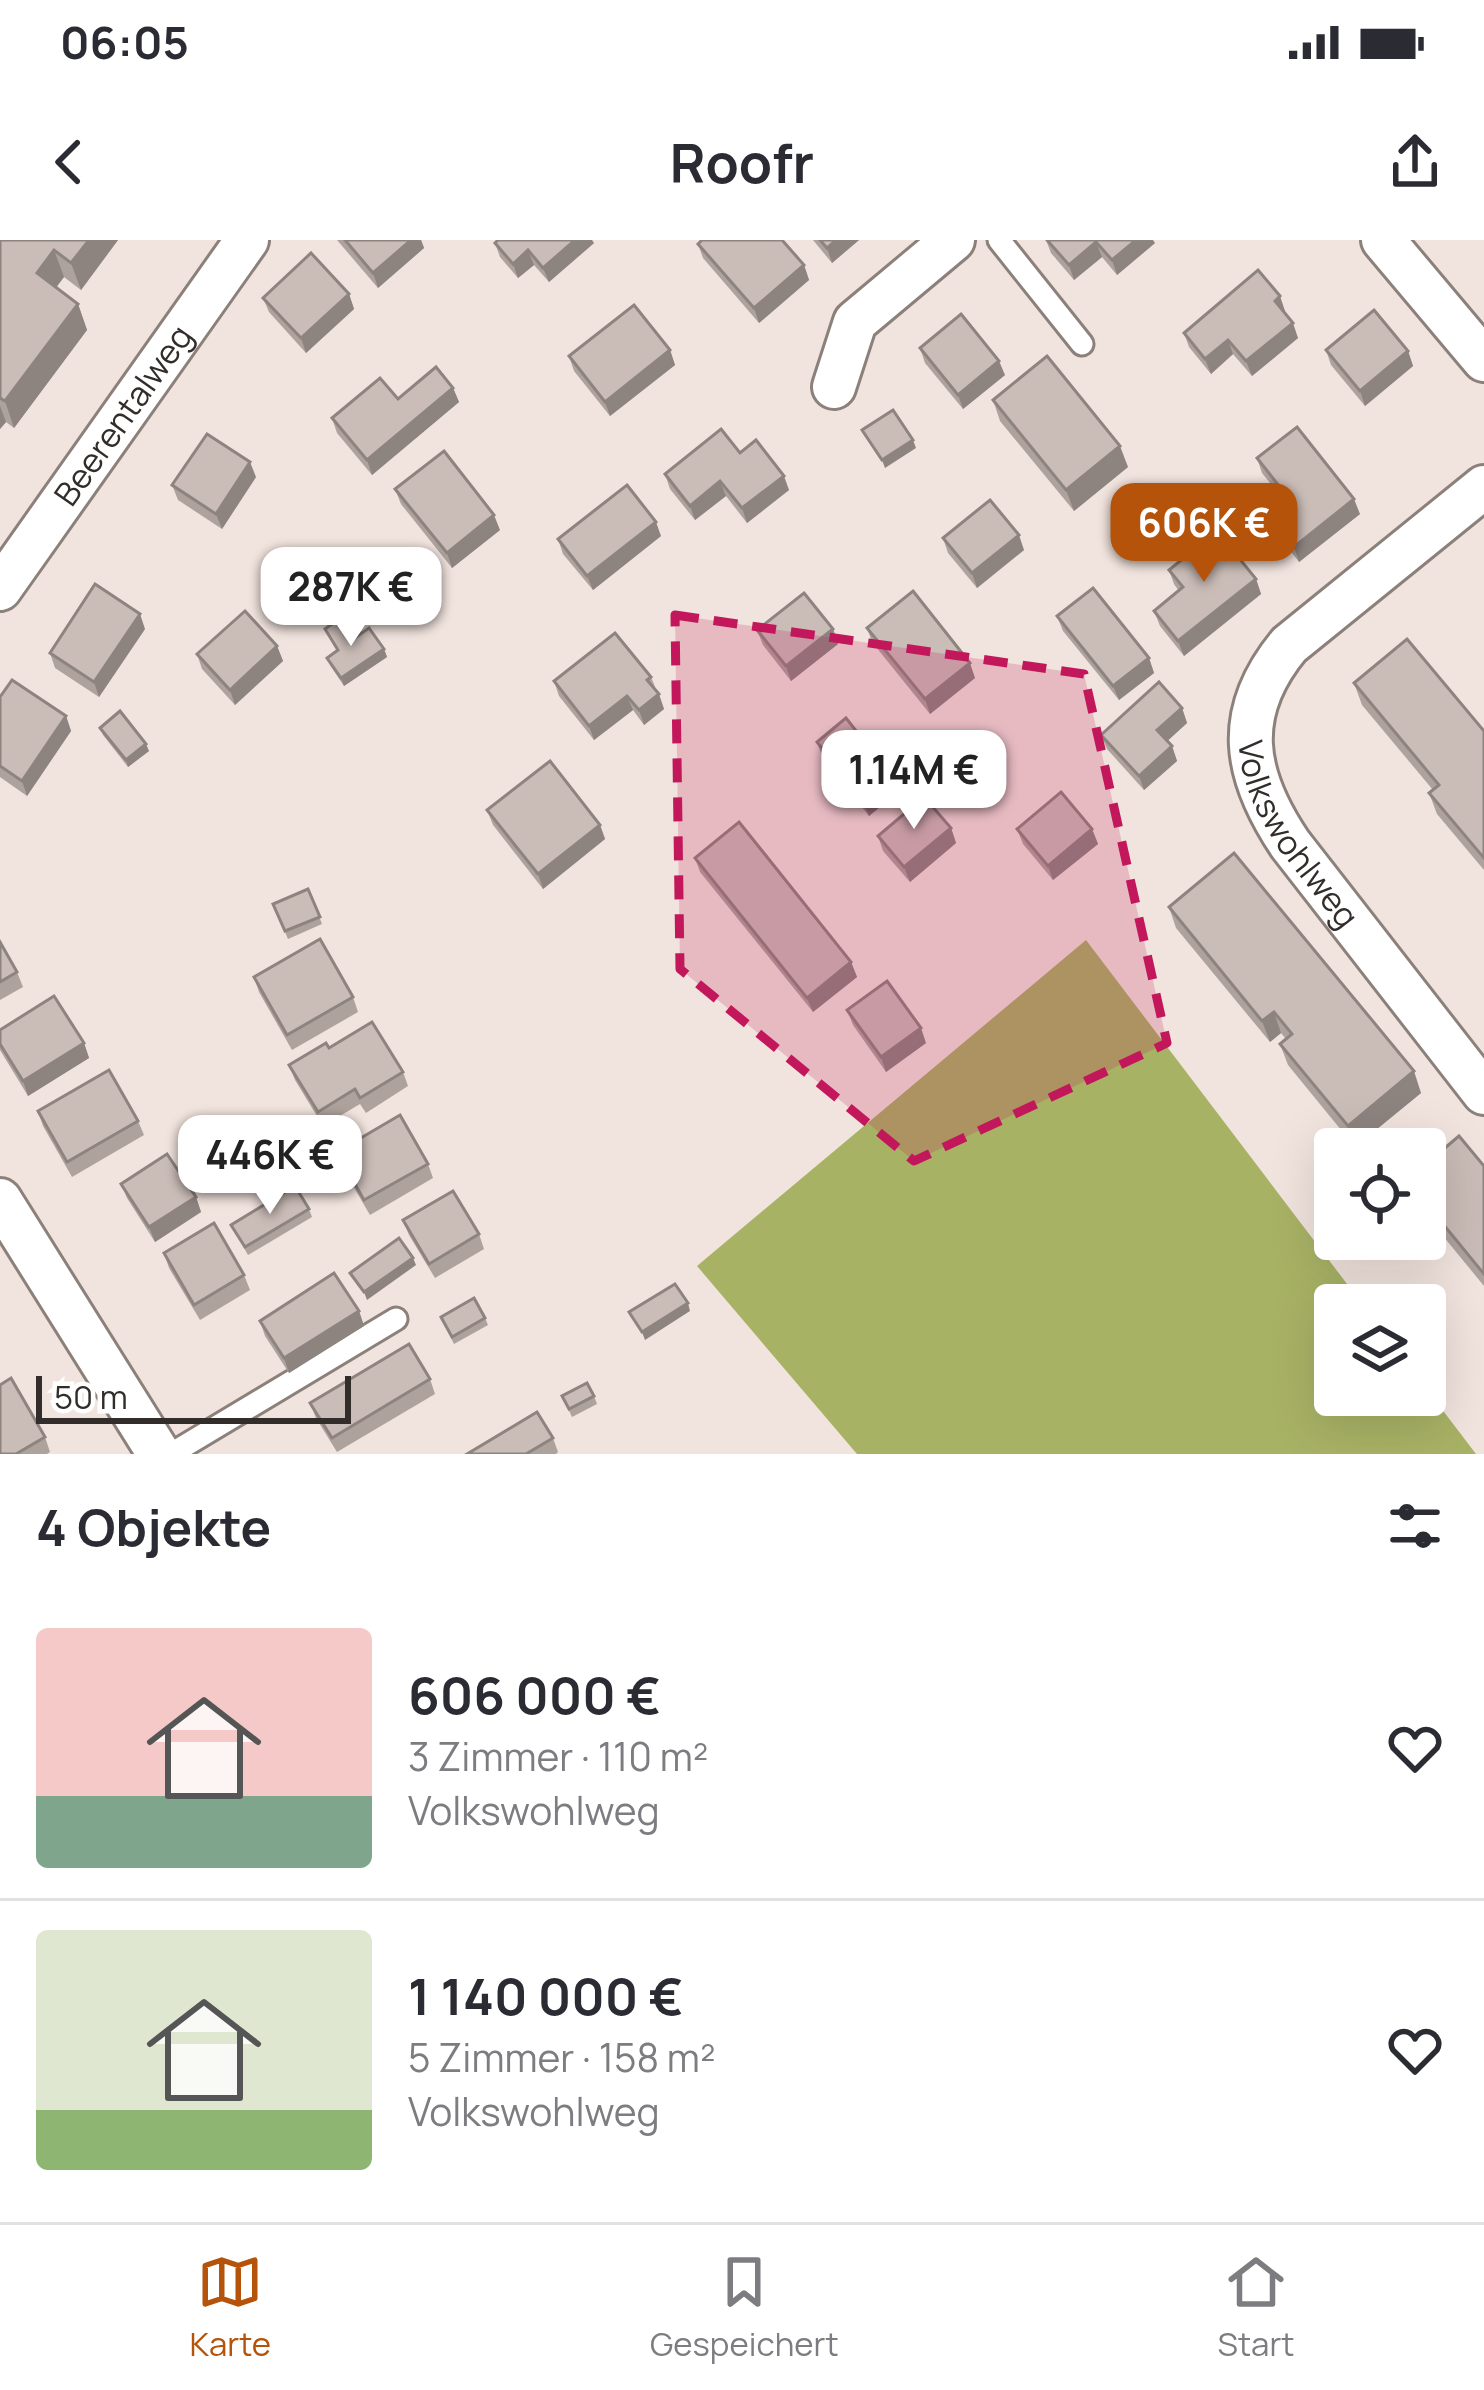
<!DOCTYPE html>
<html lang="de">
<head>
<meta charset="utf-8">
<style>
  body { margin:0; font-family:Manrope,sans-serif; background:#f2f2f3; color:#2b2b33; height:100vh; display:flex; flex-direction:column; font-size:45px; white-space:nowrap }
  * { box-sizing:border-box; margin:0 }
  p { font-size:39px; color:#7c7c81 }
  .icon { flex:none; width:66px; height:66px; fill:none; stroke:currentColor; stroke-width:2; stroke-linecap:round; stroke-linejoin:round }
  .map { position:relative; height:1214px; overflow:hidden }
  .sheet { display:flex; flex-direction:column; background:#fff; flex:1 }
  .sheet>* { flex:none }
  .buttons { position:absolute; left:1314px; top:888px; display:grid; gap:24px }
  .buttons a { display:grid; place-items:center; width:132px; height:132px; border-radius:12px; background:#fff; box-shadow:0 12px 48px #0002; font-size:60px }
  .scale { position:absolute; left:36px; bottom:30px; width:315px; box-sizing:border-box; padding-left:12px; border:6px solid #322d2b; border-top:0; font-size:33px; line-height:42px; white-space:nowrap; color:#322d2b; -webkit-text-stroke:9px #fff; paint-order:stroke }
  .price { position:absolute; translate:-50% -102px; padding:0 27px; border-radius:24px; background:#fff; color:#222; font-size:39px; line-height:78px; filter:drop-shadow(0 3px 6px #0008) }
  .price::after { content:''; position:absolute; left:50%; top:72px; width:36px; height:27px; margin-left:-18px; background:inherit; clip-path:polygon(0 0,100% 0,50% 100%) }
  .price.current { background:#b45309; color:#fff }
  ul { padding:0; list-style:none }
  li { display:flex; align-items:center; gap:36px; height:300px; padding:0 36px }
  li+li { border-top:3px solid #e1e1e2 }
  li span { display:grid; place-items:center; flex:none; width:336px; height:240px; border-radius:12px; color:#555 }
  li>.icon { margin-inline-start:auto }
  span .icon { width:144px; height:144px; fill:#fffc; stroke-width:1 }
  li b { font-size:51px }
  h2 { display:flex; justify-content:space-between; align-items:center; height:144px; padding:0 36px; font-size:51px }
  .status { display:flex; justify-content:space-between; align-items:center; height:84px; padding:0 60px; background:#fff; direction:ltr }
  .status svg { height:33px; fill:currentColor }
  header { display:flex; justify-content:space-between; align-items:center; height:156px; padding:0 36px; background:#fff; font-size:54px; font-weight:700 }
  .dock { display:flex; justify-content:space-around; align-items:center; height:168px; border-top:3px solid #e1e1e2; background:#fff; font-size:33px; color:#7c7c81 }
  .dock a { display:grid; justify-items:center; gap:6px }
  .dock .current { color:#b45309 }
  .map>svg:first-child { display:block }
</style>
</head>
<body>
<div class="status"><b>06:05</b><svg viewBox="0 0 49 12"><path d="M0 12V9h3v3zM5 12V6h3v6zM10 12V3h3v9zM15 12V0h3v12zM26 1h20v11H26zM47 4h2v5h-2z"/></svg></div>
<header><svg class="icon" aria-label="back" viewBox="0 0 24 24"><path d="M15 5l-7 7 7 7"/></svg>Roofr<svg class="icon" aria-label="share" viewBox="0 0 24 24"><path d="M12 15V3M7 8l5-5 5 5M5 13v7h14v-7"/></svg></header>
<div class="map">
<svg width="1484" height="1214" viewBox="0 0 1484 1214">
  <rect width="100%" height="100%" fill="#f1e3dd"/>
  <polygon fill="#a8b265" points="1086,700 1363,1065 1335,1065 1335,1155 1425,1155 1425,1147 1476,1214 857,1214 697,1026"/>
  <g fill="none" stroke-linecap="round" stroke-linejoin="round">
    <g stroke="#8c807b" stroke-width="27">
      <g id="lane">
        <polyline points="999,0 1082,104"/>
        <polyline points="171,1214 396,1079"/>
      </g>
    </g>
    <g stroke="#8c807b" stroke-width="48">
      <g id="street">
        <polyline points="1383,0 1484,120"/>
        <polyline points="834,147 855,82 953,0"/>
        <path id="s1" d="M1484,247L1289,405C1233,473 1243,534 1290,604L1484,853"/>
        <path id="s2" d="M0,349L247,0"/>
        <polyline points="0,960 159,1214"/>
      </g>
    </g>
    <use href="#lane" stroke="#fff" stroke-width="21"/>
    <use href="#street" stroke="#fff" stroke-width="42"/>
  </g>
  <g fill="#aea29d">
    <polygon points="0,0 118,0 81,50 64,37 56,48 78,64 87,90 14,188 6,182 0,189"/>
    <polygon points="337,0 421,0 424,8 378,48"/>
    <polygon points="813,0 859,0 832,23"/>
    <polygon points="1046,0 1155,3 1117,35 1102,17 1074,40 1051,13"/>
    <polygon points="495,3 594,3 549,42 534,25 518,38 500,17"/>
    <polygon points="698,4 804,25 809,40 759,83 703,18"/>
    <polygon points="349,54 354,69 306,113 269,72 263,58"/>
    <polygon points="1285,71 1284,73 1298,98 1252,136 1233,114 1211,134 1189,107 1184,93"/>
    <polygon points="920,108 1005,135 963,169 925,123"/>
    <polygon points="670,110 675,125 610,176 574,131 569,116"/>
    <polygon points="1326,110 1408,111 1413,126 1365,166 1331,125"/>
    <polygon points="453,148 459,162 372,235 337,193 332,178 398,159"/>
    <polygon points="993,160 1128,227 1074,271 1000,181"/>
    <polygon points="740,213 789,250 747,283 726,256 695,280 670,249 665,234"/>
    <polygon points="1257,218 1360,274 1299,322 1272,287 1266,273 1283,259 1262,233"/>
    <polygon points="256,237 222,289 178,260 172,245"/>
    <polygon points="395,249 500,290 452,328 401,264"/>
    <polygon points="661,296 593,350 563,314 558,299"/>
    <polygon points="943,298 1024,310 977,348 948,313"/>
    <polygon points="1169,330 1256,339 1261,354 1184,416 1160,386 1154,371 1179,351 1174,344"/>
    <polygon points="1057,376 1149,418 1154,433 1119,460 1063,391"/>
    <polygon points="867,388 975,438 930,474 872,402"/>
    <polygon points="145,389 99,457 55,428 50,413"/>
    <polygon points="325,389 384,409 387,417 344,446 330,425 327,418 337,411"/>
    <polygon points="833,389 838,404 791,441 763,405 757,390"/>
    <polygon points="277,406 283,421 235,465 202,429 197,414"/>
    <polygon points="651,437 664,469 644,485 633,470 594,500 559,456 554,441"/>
    <polygon points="1354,443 1484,491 1484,630 1437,574 1429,553 1433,550 1362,465"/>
    <polygon points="0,457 66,476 71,491 27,556 0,537"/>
    <polygon points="1182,468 1187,483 1167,501 1172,506 1177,521 1144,550 1107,509 1101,495"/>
    <polygon points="100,488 149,511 128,527 103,495"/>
    <polygon points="817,502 898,552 869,576 822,516"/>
    <polygon points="487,570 600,585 605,599 543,649 493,585"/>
    <polygon points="951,588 956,603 910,642 883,611 878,596"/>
    <polygon points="1017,589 1092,589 1098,604 1053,640 1023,604"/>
    <polygon points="695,618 851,722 857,737 813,772 700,632"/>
    <polygon points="308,649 322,684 288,699 273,664"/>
    <polygon points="1169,667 1421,853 1355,907 1288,825 1280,804 1286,799 1281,793 1270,802 1176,688"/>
    <polygon points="0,702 17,732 23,747 0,760"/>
    <polygon points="254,737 353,757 358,772 292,810 259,752"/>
    <polygon points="847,770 926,803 886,832 853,785"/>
    <polygon points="0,790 84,803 89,818 28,856 0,810"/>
    <polygon points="329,808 403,832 408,846 366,873 360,864 323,886 295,840 289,825"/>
    <polygon points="38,871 138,881 144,895 72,937 43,886"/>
    <polygon points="337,912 428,924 433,938 370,975 342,927"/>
    <polygon points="1425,925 1484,926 1484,1046 1425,974"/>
    <polygon points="121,944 196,957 201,972 155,1002 127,958"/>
    <polygon points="309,969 312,977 248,1015 231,985"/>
    <polygon points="403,980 479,994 484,1009 435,1038 409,995"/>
    <polygon points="164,1013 244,1035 250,1050 200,1080 169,1028"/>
    <polygon points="359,1071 364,1086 289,1133 265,1096 260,1081"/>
    <polygon points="441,1077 485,1078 488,1085 454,1104"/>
    <polygon points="430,1139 435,1154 337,1212 316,1178 310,1163"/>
    <polygon points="562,1156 594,1156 597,1164 572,1177"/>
    <polygon points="45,1197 50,1212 47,1214 0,1214"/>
    <polygon points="553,1198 558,1212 556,1214 467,1214"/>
  </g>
  <g fill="#8d8480">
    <polygon points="89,0 118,0 81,50 71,23"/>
    <polygon points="411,0 421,0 424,8 378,48 373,33"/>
    <polygon points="575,0 592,0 594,3 549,42 543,28"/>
    <polygon points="836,0 859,0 832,23 827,8"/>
    <polygon points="1136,0 1153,0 1155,3 1117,35 1112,20"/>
    <polygon points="1096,2 1102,17 1074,40 1069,25"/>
    <polygon points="54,10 64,37 46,60 37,33"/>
    <polygon points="528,10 534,25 518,38 513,24"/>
    <polygon points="804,25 809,40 759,83 754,68"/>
    <polygon points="349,54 354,69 306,113 301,98"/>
    <polygon points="1280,56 1285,71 1280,76 1275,61"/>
    <polygon points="78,64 87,90 14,188 5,161"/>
    <polygon points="1293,83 1298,98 1252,136 1246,121"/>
    <polygon points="1228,100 1233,114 1211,134 1205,119"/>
    <polygon points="670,110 675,125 610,176 605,162"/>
    <polygon points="1408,111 1413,126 1365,166 1360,151"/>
    <polygon points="999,121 1005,135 963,169 958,155"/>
    <polygon points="453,148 459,162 372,235 367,220"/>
    <polygon points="0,166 6,182 0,189"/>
    <polygon points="913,200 916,208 885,228 882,220"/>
    <polygon points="1120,206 1128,227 1074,271 1066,250"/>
    <polygon points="250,222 256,237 222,289 216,274"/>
    <polygon points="784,236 789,250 747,283 742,268"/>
    <polygon points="720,241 726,256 695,280 690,266"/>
    <polygon points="1354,259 1360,274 1299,322 1294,307"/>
    <polygon points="494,275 500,290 452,328 447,313"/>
    <polygon points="656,282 661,296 593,350 587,336"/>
    <polygon points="1019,295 1024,310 977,348 972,333"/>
    <polygon points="1256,339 1261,354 1184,416 1178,401"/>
    <polygon points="140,374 145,389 99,457 94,442"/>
    <polygon points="833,389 838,404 791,441 786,426"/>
    <polygon points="277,406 283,421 235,465 230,450"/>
    <polygon points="384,409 387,417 344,446 341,438"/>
    <polygon points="1149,418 1154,433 1119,460 1113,446"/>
    <polygon points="970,423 975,438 930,474 925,459"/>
    <polygon points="659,454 664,469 644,485 639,470"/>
    <polygon points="627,456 633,470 594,500 589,486"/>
    <polygon points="1182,468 1187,483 1163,505 1157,490"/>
    <polygon points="66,476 71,491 27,556 22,541"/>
    <polygon points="146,504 149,511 128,527 126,520"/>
    <polygon points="1172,506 1177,521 1144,550 1139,536"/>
    <polygon points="893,538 898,552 869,576 863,561"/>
    <polygon points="600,585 605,599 543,649 538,634"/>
    <polygon points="951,588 956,603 910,642 904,627"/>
    <polygon points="1092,589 1098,604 1053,640 1048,626"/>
    <polygon points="851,722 857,737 813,772 807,758"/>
    <polygon points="1274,772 1281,793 1270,802 1262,781"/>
    <polygon points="921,788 926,803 886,832 881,817"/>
    <polygon points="84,803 89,818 28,856 23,841"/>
    <polygon points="1414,831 1421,853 1355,907 1348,886"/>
    <polygon points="196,957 201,972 155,1002 149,987"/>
    <polygon points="413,1018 416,1025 367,1060 364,1052"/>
    <polygon points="688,1063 690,1071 645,1100 642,1092"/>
    <polygon points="359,1071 364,1086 289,1133 284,1118"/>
  </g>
  <g fill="#cabcb7" stroke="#8d8480" stroke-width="3">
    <polygon points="0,0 89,0 71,23 54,10 37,33 78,64 5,161 0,158"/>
    <polygon points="345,0 411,0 373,33"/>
    <polygon points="498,0 575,0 543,28 528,10 513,24 495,3"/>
    <polygon points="702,0 782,0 804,25 754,68 698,4"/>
    <polygon points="820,0 836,0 827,8"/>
    <polygon points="1047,0 1136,0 1112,20 1096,2 1069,25"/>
    <polygon points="311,13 349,54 301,98 263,58"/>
    <polygon points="1258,30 1280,56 1275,61 1293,83 1246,121 1228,100 1205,119 1184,93"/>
    <polygon points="634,65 670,110 605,162 569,116"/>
    <polygon points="1374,70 1408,111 1360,151 1326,110"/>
    <polygon points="961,74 999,121 958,155 920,108"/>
    <polygon points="1047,116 1120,206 1066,250 993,160"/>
    <polygon points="436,127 453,148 367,220 332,178 380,138 398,159"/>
    <polygon points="893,170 913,200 882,220 862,190"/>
    <polygon points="1297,187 1354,259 1294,307 1266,273 1287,256 1257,218"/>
    <polygon points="721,189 740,213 756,200 784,236 742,268 720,241 690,266 665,234"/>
    <polygon points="207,194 250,222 216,274 172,245"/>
    <polygon points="444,211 494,275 447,313 395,249"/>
    <polygon points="627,245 656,282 587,336 558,299"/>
    <polygon points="990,260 1019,295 972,333 943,298"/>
    <polygon points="1217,291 1256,339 1178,401 1154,371 1183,347 1169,330"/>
    <polygon points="95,344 140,374 94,442 50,413"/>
    <polygon points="1093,348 1149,418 1113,446 1057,376"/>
    <polygon points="913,351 970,423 925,459 867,388"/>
    <polygon points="804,353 833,389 786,426 757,390"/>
    <polygon points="245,371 277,406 230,450 197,414"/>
    <polygon points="339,379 352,400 369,388 384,409 341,438 327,418 338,410 325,389"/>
    <polygon points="615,393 651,437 647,440 659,454 639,470 627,456 589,486 554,441"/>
    <polygon points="1407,399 1484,491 1484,618 1429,553 1439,545 1354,443"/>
    <polygon points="12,440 66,476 22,541 0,526 0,457"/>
    <polygon points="1159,442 1182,468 1157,490 1172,506 1139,536 1101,495"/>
    <polygon points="120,471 146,504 126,520 100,488"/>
    <polygon points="846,478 893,538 863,561 817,502"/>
    <polygon points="550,521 600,585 538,634 487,570"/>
    <polygon points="1061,552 1092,589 1048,626 1017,589"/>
    <polygon points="924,557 951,588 904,627 878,596"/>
    <polygon points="739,582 851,722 807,758 695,618"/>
    <polygon points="1234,613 1414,831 1348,886 1280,804 1292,794 1274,772 1262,781 1169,667"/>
    <polygon points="308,649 320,677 285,691 273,664"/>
    <polygon points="320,699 353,757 287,795 254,737"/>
    <polygon points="0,702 17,732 0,742"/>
    <polygon points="887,741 921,788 881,817 847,770"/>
    <polygon points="54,756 84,803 23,841 0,804 0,790"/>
    <polygon points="372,782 403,832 360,858 355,849 318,872 289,825 326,803 329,808"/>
    <polygon points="109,830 138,881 67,922 38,871"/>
    <polygon points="400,875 428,924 364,960 337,912"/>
    <polygon points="1459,896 1484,926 1484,1034 1425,962 1425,925"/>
    <polygon points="167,914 196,957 149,987 121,944"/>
    <polygon points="295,946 309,969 245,1007 231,985"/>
    <polygon points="453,951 479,994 429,1024 403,980"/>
    <polygon points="214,983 244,1035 194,1065 164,1013"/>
    <polygon points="399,998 413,1018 364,1052 350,1033"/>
    <polygon points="334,1033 359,1071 284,1118 260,1081"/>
    <polygon points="675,1044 688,1063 642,1092 629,1072"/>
    <polygon points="474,1058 485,1078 452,1097 441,1077"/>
    <polygon points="409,1104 430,1139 332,1198 310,1163"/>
    <polygon points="11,1138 45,1197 16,1214 0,1214 0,1145"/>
    <polygon points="587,1143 594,1156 569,1169 562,1156"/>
    <polygon points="537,1172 553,1198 526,1214 467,1214"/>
  </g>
  <path fill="#c2185b" fill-opacity="0.2" stroke="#c2185b" stroke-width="9" stroke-dasharray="24 15" stroke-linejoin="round" d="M675,375L1084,434L1167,803L914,921L680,729Z"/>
  <g text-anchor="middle" stroke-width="9" stroke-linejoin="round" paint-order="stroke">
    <g font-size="33" fill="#322d2b" stroke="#fff">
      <text dy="12" stroke="none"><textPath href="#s2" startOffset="213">Beerentalweg</textPath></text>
      <text dy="12" stroke="none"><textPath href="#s1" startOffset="462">Volkswohlweg</textPath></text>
    </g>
  </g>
</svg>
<div class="buttons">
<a><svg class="icon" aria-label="locate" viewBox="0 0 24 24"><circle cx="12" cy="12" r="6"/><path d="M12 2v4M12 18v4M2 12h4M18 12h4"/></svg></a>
<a><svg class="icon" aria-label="layers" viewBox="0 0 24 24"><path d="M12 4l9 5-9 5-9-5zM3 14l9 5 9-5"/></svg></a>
</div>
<div class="scale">50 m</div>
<b class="price current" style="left:1204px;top:345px">606K €</b>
<b class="price" style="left:351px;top:409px">287K €</b>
<b class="price" style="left:914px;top:592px">1.14M €</b>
<b class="price" style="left:270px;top:977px">446K €</b>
</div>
<section class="sheet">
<h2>4 Objekte<svg class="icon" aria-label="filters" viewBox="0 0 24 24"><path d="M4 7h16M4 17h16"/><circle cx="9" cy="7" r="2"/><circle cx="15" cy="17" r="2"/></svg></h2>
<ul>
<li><span style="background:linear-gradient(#f6c9c9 70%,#7fa58c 0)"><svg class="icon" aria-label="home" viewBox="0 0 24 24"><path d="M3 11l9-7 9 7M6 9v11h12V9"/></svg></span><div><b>606 000 €</b><p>3 Zimmer · 110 m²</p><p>Volkswohlweg</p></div><svg class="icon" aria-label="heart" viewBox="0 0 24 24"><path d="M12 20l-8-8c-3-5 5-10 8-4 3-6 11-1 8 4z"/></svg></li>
<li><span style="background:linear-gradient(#dfe7d0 75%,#8fb573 0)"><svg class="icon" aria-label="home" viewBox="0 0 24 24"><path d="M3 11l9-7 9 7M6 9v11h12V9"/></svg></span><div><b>1 140 000 €</b><p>5 Zimmer · 158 m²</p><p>Volkswohlweg</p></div><svg class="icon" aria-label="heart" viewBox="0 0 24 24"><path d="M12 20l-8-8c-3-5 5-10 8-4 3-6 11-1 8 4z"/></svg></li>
</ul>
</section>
<nav class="dock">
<a class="current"><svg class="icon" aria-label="map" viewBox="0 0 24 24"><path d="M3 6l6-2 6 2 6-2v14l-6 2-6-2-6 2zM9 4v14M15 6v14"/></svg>Karte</a>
<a><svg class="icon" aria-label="saved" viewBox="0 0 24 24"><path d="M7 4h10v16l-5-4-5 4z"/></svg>Gespeichert</a>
<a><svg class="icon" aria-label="home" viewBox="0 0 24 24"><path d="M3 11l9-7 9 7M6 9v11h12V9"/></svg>Start</a>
</nav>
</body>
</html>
